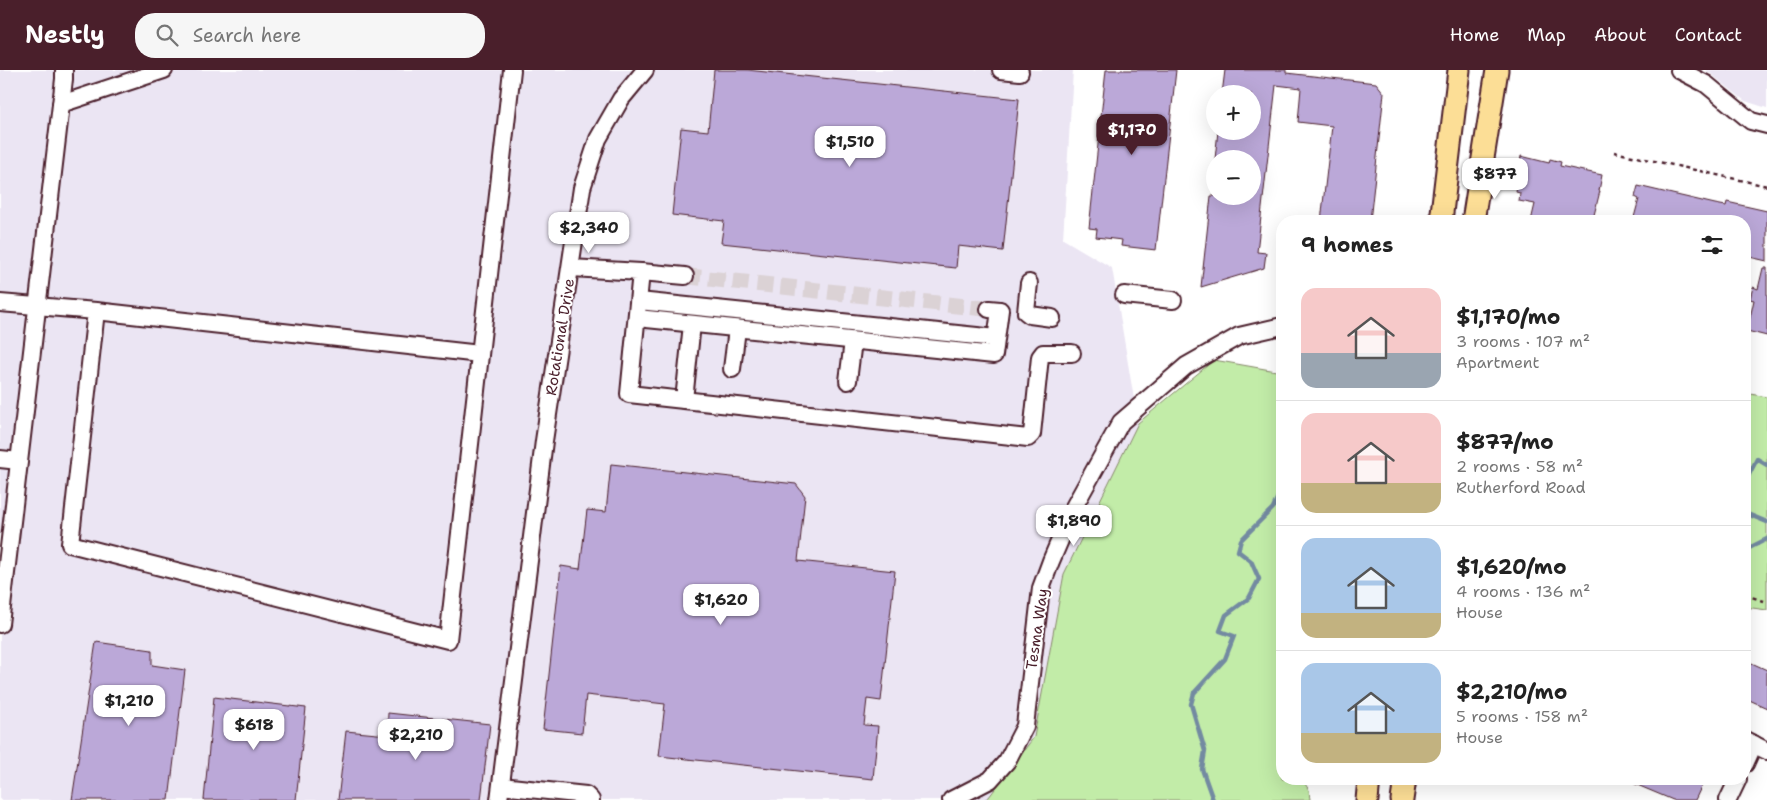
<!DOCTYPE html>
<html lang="en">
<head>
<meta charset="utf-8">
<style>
  body { margin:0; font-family:"Shantell Sans",sans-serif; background:#f6f6f6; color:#222; height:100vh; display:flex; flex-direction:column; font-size:19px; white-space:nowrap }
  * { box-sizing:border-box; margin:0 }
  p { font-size:16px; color:#767676 }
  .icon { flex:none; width:28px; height:28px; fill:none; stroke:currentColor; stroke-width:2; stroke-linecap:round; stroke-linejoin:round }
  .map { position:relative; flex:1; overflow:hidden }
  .details { position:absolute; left:1276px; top:145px; width:475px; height:570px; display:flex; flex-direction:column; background:#fff; border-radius:20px; box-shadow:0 5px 20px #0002 }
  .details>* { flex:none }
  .buttons { position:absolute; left:1206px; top:15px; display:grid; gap:10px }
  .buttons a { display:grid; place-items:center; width:55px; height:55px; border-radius:50%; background:#fff; box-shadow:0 5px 20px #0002; font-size:25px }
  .price { position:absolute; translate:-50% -42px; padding:0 11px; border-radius:10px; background:#fff; color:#222; font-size:16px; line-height:32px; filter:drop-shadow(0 1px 2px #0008) }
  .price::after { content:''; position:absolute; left:50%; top:30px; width:15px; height:11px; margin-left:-8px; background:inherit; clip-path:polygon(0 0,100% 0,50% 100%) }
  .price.selected { background:#4a1f2b; color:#fff }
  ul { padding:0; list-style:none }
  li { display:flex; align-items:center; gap:15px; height:125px; padding:0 25px }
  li+li { border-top:1px solid #e0e0e0 }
  li span { display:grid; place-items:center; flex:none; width:140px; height:100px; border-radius:15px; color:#555 }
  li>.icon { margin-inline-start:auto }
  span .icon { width:60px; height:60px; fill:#fffc; stroke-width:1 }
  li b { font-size:21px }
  h2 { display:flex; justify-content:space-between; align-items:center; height:60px; padding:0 25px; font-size:21px }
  header { display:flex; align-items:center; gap:30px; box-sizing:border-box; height:70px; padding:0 25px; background:#4a1f2b; color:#fff }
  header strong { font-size:24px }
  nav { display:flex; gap:28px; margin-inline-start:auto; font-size:18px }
  .search { width:350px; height:45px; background:#f6f6f6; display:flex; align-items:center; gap:12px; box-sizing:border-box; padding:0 18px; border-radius:20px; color:#767676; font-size:19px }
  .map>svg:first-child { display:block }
</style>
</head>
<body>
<header>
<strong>Nestly</strong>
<div class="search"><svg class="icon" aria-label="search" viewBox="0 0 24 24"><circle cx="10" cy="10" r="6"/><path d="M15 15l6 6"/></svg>Search here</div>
<nav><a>Home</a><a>Map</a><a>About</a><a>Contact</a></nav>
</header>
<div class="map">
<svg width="1767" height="730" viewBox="0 0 1767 730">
  <rect width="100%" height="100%" fill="#fff"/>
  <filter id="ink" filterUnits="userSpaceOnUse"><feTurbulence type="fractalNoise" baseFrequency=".02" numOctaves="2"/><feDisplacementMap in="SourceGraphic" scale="10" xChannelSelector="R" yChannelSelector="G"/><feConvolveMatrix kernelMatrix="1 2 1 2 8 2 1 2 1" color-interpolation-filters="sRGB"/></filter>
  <g filter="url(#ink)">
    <g fill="#ebe5f3">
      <polygon points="0,0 1073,0 1063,169 1112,198 1138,353 1064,504 1034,667 989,727 984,730 0,730"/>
      <polygon points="1706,0 1767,0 1767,38 1745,31"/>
    </g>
    <g fill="#c2eca8" stroke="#86866a">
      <polygon points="1214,290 1282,302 1282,709 1302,709 1309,720 1310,730 984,730 989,727 1034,667 1064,504 1138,353"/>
      <polygon points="1745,323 1767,327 1767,540 1745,537"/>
    </g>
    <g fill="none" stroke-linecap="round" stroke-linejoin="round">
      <g stroke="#738aa1" stroke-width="4.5">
        <polyline points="1767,395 1757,389 1745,412 1745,443 1767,452"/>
        <polyline points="1745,478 1747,479 1767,469"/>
        <polyline points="1213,730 1202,699 1205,681 1191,634 1194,623 1225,589 1234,566 1220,561 1226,545 1249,528 1259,509 1251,491 1238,481 1241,470 1273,438 1282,418"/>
      </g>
    </g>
    <g fill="#bba8d8" stroke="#4a1f2b">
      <polygon points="714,0 747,0 1019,29 1003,181 958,176 956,198 721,173 724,151 672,145 681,58 708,61"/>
      <polygon points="1106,0 1176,0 1156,180 1121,176 1122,170 1096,167 1097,159 1089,158"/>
      <polygon points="1225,0 1286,0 1286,3 1376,13 1384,23 1370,151 1321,151 1332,56 1298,52 1301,18 1276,15 1257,182 1266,183 1264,198 1201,217 1211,126 1252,126 1252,89 1215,89 1218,61 1252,61 1252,24 1222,24"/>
      <polygon points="1521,86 1549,93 1550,89 1561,92 1560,96 1602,105 1599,121 1600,121 1593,149 1580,146 1579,149 1575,149 1575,151 1531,151 1535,134 1519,131 1520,123 1516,122"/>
      <polygon points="1638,116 1715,134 1726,136 1727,132 1767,141 1767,191 1745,186 1745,151 1633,151 1639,129 1635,127"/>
      <polygon points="1763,198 1767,198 1767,266 1747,261 1754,230 1750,229 1753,217 1758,219"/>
      <polygon points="611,394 796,414 805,426 798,491 895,501 881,631 867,629 864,655 878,656 873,709 659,686 665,634 586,625 582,663 543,659 561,496 580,499 587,440 606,442"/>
      <polygon points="96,572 152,580 152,595 185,600 169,730 72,730"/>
      <polygon points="1745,590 1767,600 1767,638 1745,628"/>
      <polygon points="214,627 306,638 296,730 204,730"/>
      <polygon points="388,643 490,654 481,730 338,730 346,661 387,665"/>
      <polygon points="1623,709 1705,709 1695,730 1673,730"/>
    </g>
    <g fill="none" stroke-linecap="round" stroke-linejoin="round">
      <polyline stroke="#dbd2d5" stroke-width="16" stroke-dasharray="16 8" stroke-linecap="butt" points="685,206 989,239"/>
      <g stroke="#4a1f2b" stroke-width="20">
        <g id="minor">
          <polyline points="1001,0 1020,2"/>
          <polyline points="1679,0 1706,14 1751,51 1767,55"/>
          <polyline points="61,34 164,0"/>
          <polyline points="571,198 641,202 629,324 1028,368 1032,364 1040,287 1043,283 1072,283"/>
          <polyline points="641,202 685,206"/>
          <polyline points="1029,213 1026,242 1030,245 1052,248"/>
          <polyline points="1124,225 1173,230"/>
          <polyline points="639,231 996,268"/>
          <polyline points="0,233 96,241 70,474 448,570 512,0"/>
          <polyline points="96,241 480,284"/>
          <polyline points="637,248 994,285 1000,240 989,239"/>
          <polyline points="732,299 737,259"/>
          <polyline points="848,311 853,271"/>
          <polyline points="684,330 692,254"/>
          <polyline points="0,389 19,391"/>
          <polyline points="0,554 64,9 64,0"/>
          <polyline points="1745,670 1767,681"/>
          <polyline points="1745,694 1754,674"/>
          <polyline points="501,716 586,725 591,730"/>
          <polyline points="499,730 544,371 582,118 598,69 621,29 645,0"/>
          <polyline points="951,730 990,710 1007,691 1025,656 1041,518 1051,491 1075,435 1121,352 1186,296 1239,266 1282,256"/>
          <polyline points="1728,730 1738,709"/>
        </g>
      </g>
      <g stroke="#4a1f2b" stroke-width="25">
        <g id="major">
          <polyline points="1441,151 1459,0"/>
          <polyline points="1473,151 1497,0"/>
          <polyline points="1367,730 1369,709"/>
          <polyline points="1402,730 1405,709"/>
        </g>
      </g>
      <g stroke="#4a1f2b" stroke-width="2.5" stroke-dasharray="4 4" stroke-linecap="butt">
        <polyline points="1614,82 1767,116"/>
        <polyline points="1745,525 1767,532"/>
      </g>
      <use href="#minor" stroke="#fff" stroke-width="16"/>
      <use href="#major" stroke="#fcde96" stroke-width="21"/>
    </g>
  </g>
  <g text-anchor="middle" stroke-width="4" stroke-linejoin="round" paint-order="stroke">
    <g font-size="15" fill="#4a1f2b" stroke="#fff">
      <text transform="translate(560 267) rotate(-81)" y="5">Rotational Drive</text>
      <text transform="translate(1037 559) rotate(-82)" y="5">Tesma Way</text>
    </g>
  </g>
</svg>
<div class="buttons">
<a>+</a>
<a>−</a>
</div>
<b class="price selected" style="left:1132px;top:86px">$1,170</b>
<b class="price" style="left:850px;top:98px">$1,510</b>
<b class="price" style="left:1495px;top:130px">$877</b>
<b class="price" style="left:589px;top:184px">$2,340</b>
<b class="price" style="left:1074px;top:477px">$1,890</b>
<b class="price" style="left:721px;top:556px">$1,620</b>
<b class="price" style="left:129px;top:657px">$1,210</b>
<b class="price" style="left:254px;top:681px">$618</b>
<b class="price" style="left:416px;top:691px">$2,210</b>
<section class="details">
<h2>9 homes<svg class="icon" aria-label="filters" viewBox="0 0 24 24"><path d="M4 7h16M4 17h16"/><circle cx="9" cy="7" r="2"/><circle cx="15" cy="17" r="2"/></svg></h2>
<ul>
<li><span style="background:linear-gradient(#f6c9c9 65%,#9aa5b1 0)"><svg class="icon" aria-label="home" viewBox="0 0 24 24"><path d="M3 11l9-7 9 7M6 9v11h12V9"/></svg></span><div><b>$1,170/mo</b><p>3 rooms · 107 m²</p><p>Apartment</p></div></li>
<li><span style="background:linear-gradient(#f6c9c9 70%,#c2b280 0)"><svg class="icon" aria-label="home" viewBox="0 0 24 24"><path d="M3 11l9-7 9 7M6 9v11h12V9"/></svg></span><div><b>$877/mo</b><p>2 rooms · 58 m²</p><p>Rutherford Road</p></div></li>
<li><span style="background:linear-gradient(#a9c7e8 75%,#c2b280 0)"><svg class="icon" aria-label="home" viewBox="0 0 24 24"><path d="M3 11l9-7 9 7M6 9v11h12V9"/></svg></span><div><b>$1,620/mo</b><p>4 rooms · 136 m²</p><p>House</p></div></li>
<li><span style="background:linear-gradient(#a9c7e8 70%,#c2b280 0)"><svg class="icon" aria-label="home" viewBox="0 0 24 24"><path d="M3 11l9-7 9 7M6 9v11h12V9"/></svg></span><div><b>$2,210/mo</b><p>5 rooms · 158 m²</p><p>House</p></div></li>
</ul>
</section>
</div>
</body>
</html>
